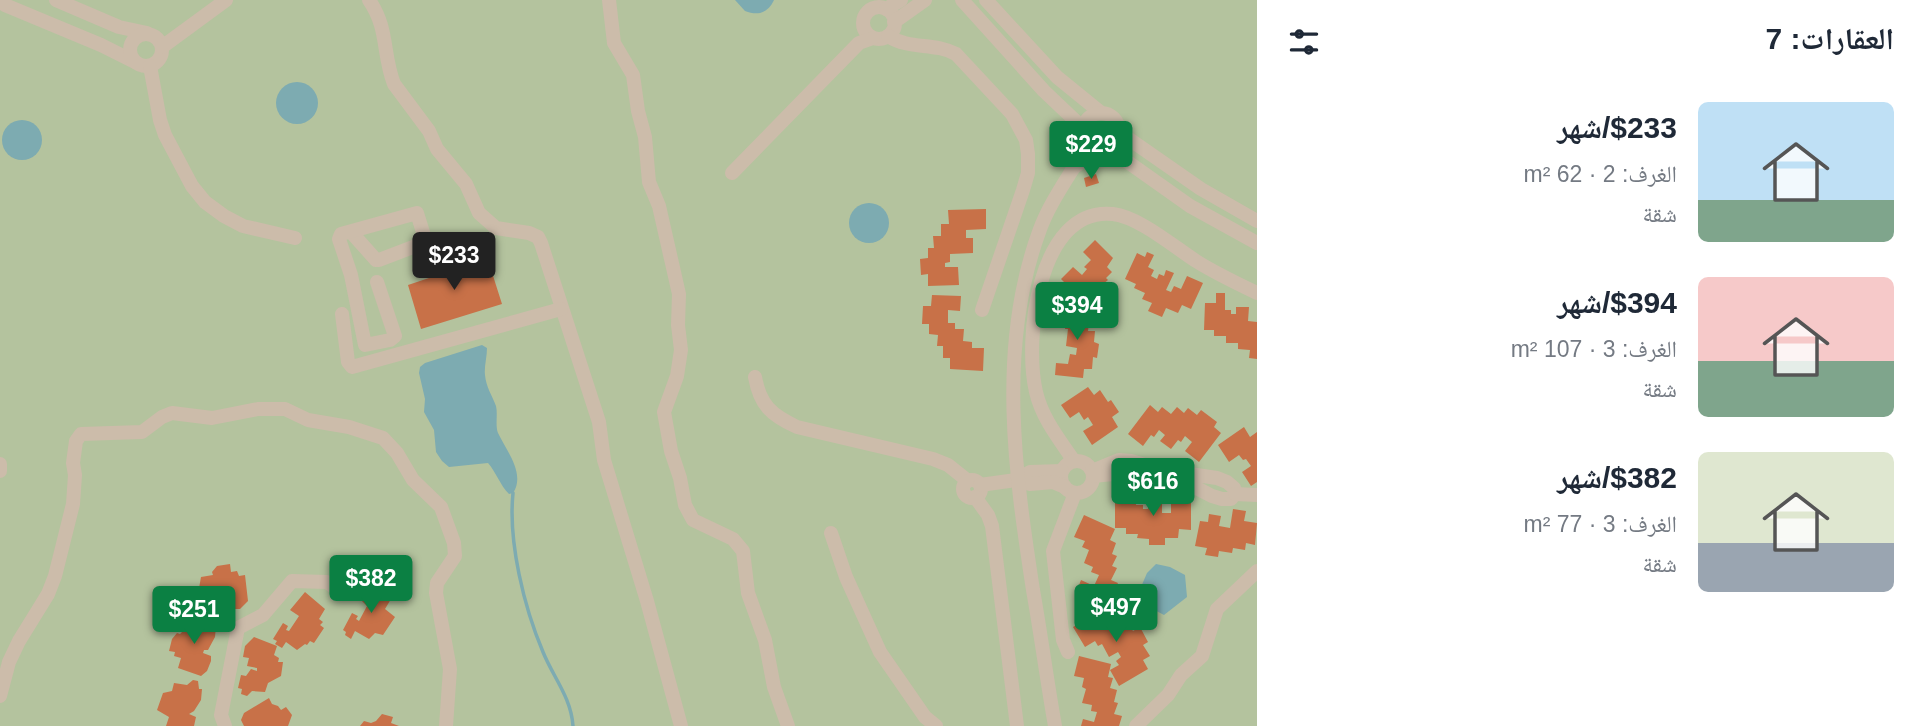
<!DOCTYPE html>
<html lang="ar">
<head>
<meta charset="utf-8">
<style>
  body { margin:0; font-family:Helvetica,"Noto Naskh Arabic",sans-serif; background:#f6f6f7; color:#1f2937; direction:rtl; height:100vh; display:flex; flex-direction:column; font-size:26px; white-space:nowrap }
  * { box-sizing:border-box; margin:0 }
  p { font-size:23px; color:#747a83 }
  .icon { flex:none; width:38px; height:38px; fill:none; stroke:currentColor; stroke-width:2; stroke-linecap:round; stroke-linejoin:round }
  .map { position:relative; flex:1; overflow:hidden; direction:ltr }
  .side { display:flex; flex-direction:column; background:#fff; width:665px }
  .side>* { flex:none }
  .price { position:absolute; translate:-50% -60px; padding:0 16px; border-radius:7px; background:#0b8043; color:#fff; font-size:23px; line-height:46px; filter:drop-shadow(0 2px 4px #0008) }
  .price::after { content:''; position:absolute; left:50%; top:42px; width:21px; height:16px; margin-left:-10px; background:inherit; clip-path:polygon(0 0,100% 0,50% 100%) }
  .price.on { background:#222; color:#fff }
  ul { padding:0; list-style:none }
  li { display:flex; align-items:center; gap:21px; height:175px; padding:0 28px }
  li span { display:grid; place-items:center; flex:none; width:196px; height:140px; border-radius:10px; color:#555 }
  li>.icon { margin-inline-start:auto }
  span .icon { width:84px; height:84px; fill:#fffc; stroke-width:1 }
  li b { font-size:30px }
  h2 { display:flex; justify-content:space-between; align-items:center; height:84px; padding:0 28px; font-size:30px }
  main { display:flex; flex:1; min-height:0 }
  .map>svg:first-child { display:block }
</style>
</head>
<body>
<main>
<section class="side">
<h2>العقارات: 7<svg class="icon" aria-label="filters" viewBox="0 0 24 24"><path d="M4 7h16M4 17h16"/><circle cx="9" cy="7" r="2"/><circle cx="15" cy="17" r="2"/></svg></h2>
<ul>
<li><span style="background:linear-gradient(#bfe0f5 70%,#7fa58c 0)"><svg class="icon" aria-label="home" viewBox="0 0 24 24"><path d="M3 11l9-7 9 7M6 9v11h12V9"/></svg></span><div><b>$233/شهر</b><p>الغرف: 2 · 62 m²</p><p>شقة</p></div></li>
<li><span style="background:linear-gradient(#f6c9c9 60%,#7fa58c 0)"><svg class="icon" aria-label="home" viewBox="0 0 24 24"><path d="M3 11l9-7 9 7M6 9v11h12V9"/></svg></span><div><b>$394/شهر</b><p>الغرف: 3 · 107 m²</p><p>شقة</p></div></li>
<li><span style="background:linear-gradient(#dfe7d0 65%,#9aa5b1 0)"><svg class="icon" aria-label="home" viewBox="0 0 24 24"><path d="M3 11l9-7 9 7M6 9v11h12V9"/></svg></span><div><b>$382/شهر</b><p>الغرف: 3 · 77 m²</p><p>شقة</p></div></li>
</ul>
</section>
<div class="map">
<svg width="1257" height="726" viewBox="0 0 1257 726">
  <rect width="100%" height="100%" fill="#f3ebdf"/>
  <rect fill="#b4c39e" x="0" y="0" width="1257" height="726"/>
  <g fill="#7dabb1">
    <path d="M735,0H774C768,13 758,16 745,11Z"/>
    <circle cx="297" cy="103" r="21"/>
    <circle cx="22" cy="140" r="20"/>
    <circle cx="869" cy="223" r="20"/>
    <path d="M482,345L487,348C487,357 484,367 485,375C486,387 492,395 496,406C498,414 495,425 498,433C506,450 526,474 513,493L509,494C500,485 496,472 488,463L449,467L442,461L436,452L434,430L424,412L425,399L419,373L420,367L425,363Z"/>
    <polygon points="1156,564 1170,567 1185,575 1187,597 1164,615 1149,607 1141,587 1147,573"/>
  </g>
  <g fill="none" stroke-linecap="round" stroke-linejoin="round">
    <path stroke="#7dabb1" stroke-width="3.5" d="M513,493C508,542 524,607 543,652C553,677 571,697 573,726"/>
  </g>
  <g fill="#c87148">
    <polygon points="1096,174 1099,183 1086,187 1084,178"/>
    <polygon points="986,209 986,229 966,230 966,238 973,238 973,253 950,254 950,262 945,263 945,267 958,267 959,285 928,286 928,274 921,275 920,259 928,258 928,248 934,248 933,236 941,236 941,224 949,224 948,210"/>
    <polygon points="1095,240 1113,258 1107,267 1112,272 1106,278 1108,280 1103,284 1105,286 1096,296 1087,287 1078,296 1061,279 1073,267 1082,275 1087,269 1084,267 1091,260 1083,252"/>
    <polygon points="446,244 455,271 488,260 502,304 421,329 408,285 444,273 436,248"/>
    <polygon points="1147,252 1154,255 1148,267 1154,270 1151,276 1157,279 1159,274 1164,276 1166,270 1174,273 1166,290 1171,292 1174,286 1181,289 1187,276 1203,283 1191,309 1182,305 1178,313 1166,308 1162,317 1148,311 1152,303 1142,299 1145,293 1134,288 1136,284 1125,279 1137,253 1145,257"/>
    <polygon points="1216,293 1225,293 1225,310 1231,310 1231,314 1236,314 1236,307 1249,307 1248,321 1257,322 1257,359 1249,358 1250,350 1238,349 1238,343 1226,343 1226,336 1214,336 1214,330 1204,330 1205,303 1216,303"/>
    <polygon points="932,295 961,296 960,311 948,310 948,323 955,323 955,329 964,329 963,341 972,342 972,348 984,348 983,371 950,369 950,358 943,358 943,346 937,346 938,335 929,334 929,324 922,324 923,306 931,306"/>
    <polygon points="1056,304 1083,307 1082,321 1089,322 1088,331 1095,331 1094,342 1099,344 1097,358 1093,357 1092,369 1084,369 1083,378 1055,375 1056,363 1068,364 1070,354 1076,355 1077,348 1066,346 1068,329 1065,329 1066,320 1054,319"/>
    <polygon points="1088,387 1094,395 1100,390 1108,402 1111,400 1119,412 1112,417 1118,427 1092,445 1083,431 1093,425 1088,417 1084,420 1079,412 1070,418 1061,405"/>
    <polygon points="1150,405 1158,412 1162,407 1171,414 1177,407 1184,413 1188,408 1197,415 1201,410 1217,422 1214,427 1221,433 1199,462 1185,451 1192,442 1185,436 1181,442 1178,440 1171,449 1160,441 1165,435 1159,430 1154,437 1151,435 1143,446 1128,434"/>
    <polygon points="1244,427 1250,437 1257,432 1257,482 1251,486 1242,472 1251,466 1246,459 1243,460 1239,455 1229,462 1218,445"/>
    <polygon points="1127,489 1136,489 1136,505 1143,505 1143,509 1148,509 1148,502 1162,502 1162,513 1171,513 1171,494 1181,494 1182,500 1191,500 1191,530 1179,529 1178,538 1165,538 1165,545 1149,545 1149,539 1137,538 1138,534 1126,534 1126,528 1115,528 1115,497 1127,497"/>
    <polygon points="1233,509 1246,511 1244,521 1257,523 1255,545 1246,543 1245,550 1233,548 1232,553 1219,551 1218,557 1205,555 1207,548 1195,546 1200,521 1208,522 1209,514 1221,516 1219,526 1230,528"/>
    <polygon points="1084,515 1115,529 1110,540 1116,543 1112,554 1117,556 1112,566 1117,568 1111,580 1118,583 1112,596 1104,593 1100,603 1076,593 1081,580 1094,586 1099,575 1091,572 1093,567 1084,563 1089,550 1082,547 1085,541 1074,537"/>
    <polygon points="230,564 231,572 237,571 239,576 245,575 248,601 240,609 230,609 228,601 221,602 220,597 213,603 213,608 197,607 198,602 193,602 194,596 198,594 201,577 213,575 212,572 217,566"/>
    <polygon points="376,584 383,589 381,593 391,599 385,609 395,617 383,635 375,633 369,639 355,631 351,639 345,635 346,632 343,630 352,613 358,616 356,619 359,621 367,606 361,600 367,591"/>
    <polygon points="305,592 325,609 319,619 323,622 320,625 324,628 314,643 310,641 307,645 305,644 297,650 286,642 282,648 275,644 277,641 273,639 283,623 288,626 286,630 289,631 299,616 290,610"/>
    <polygon points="1105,609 1110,618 1115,615 1120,625 1127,621 1133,631 1140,627 1148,642 1143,645 1150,656 1143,660 1148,669 1119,686 1110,670 1119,665 1116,661 1121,657 1118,652 1109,657 1102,644 1098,646 1095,641 1085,647 1073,627"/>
    <polygon points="207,617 214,618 213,625 216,626 215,637 208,650 204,650 203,653 211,656 211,661 207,671 201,676 178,668 181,658 174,656 175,652 169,651 172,639 177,633 180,634 185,629 187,620 197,622 197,625 201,626"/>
    <polygon points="254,637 277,646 274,655 279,658 278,662 283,662 281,676 268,683 265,692 252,691 247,696 241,694 242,689 238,688 241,675 246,676 251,669 257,671 257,668 247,666 249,658 243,657 245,646"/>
    <polygon points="1079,656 1111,664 1108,677 1113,678 1110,688 1117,690 1114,702 1118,703 1114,714 1122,716 1119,726 1081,726 1083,719 1094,722 1097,712 1091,711 1092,705 1082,703 1086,689 1082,687 1084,678 1074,676"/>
    <polygon points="193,680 198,681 199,689 202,689 201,700 194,711 189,714 196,717 194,726 166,726 169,717 157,710 163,693 172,691 174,683 187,685"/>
    <polygon points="269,698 272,704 278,706 281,710 286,707 292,715 288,726 244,726 241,720 244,713"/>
    <polygon points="382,714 393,717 391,723 399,726 360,726 364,721 371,723 376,721"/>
  </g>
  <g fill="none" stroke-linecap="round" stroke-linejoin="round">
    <g stroke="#ccbcaa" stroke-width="14">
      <polyline points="56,0 119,27 147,33"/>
      <path d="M369,0C389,29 382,53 394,84L429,131L437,149L466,184L479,213L496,228L529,233L538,237L541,243L599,422L604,460L647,601L681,726"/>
      <polyline points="609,0 614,43 633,75 638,111 645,137 649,182 659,206 679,294 678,325 681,350 677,376 664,412 671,451 680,478 685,505 693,520 733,539 743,551 748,593 765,640 774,687 788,726"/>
      <polyline points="962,0 1044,91 1083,128"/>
      <polyline points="986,0 1057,77 1100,112"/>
      <polyline points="5,5 101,45 135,62"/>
      <circle cx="879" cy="23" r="16"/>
      <polyline points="886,9 901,0"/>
      <polyline points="894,22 925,0"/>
      <circle cx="146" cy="50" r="16"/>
      <path d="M888,36C910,50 934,42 956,54L1012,114L1026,140L1028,154V173L1023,190L982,310"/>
      <polyline points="162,47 226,0"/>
      <polyline points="150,66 160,120 165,135 192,186 205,202 224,216 243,226 295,238"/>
      <circle cx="1101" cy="131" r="18"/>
      <polyline points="1119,132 1201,189 1257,221"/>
      <polyline points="1083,135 1074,167 1102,149"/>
      <polyline points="1108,148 1190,206 1257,243"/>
      <polyline points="732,173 859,43 873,38"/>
      <polyline points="351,232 376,260"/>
      <polyline points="377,282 395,336 390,340 365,345 351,275 339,239 341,234 417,213 426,242 379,260"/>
      <polyline points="342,314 348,362 352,367 561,309"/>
      <path d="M755,377C760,405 771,415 797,427L933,459L948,465L968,481"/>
      <path d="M1074,461C1059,439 1042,418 1036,392C1024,341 1037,206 1113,214C1139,217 1173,246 1196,261C1215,273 1236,283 1257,293"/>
      <circle cx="1077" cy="477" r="16"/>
      <polyline points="0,464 0,471"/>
      <polyline points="1092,471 1119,460 1131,461 1162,470 1217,478 1227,482 1234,488 1235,494 1231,499 1222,499 1212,496 1183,481 1150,479 1123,473 1093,476"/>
      <polyline points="1016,480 1030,472 1062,471"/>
      <circle cx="972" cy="489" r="9"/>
      <polyline points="980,485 1016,480 1030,484 1053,482 1065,487"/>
      <polyline points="1235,494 1257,495"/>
      <polyline points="975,497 988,515 992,526 1017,726"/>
      <polyline points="831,533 846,577 880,652 925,717 936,726"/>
      <polyline points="1068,652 1063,640 1053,551 1075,493"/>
      <polyline points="0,696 9,662 19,641 48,594 55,576 73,504 75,475 73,463 76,441 81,434 142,432 162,417 172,413 212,418 258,409 285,409 308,420 349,427 383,438 397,453 413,480 441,507 454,543 455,556 437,583 436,593 450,669 446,726"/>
      <polyline points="225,726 221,715 238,628 263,615 292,581 327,582 343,594"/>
      <path d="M1055,726C1047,681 1041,635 1033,590C1015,473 997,347 1039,232C1047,209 1061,188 1074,167"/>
      <polyline points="1136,726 1168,695 1181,675 1202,656 1217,609 1257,571"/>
    </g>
  </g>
</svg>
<b class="price" style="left:1091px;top:181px">$229</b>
<b class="price on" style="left:454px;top:292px">$233</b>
<b class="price" style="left:1077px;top:342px">$394</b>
<b class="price" style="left:1153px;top:518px">$616</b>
<b class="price" style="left:371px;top:615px">$382</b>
<b class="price" style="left:1116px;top:644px">$497</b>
<b class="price" style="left:194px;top:646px">$251</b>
</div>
</main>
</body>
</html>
